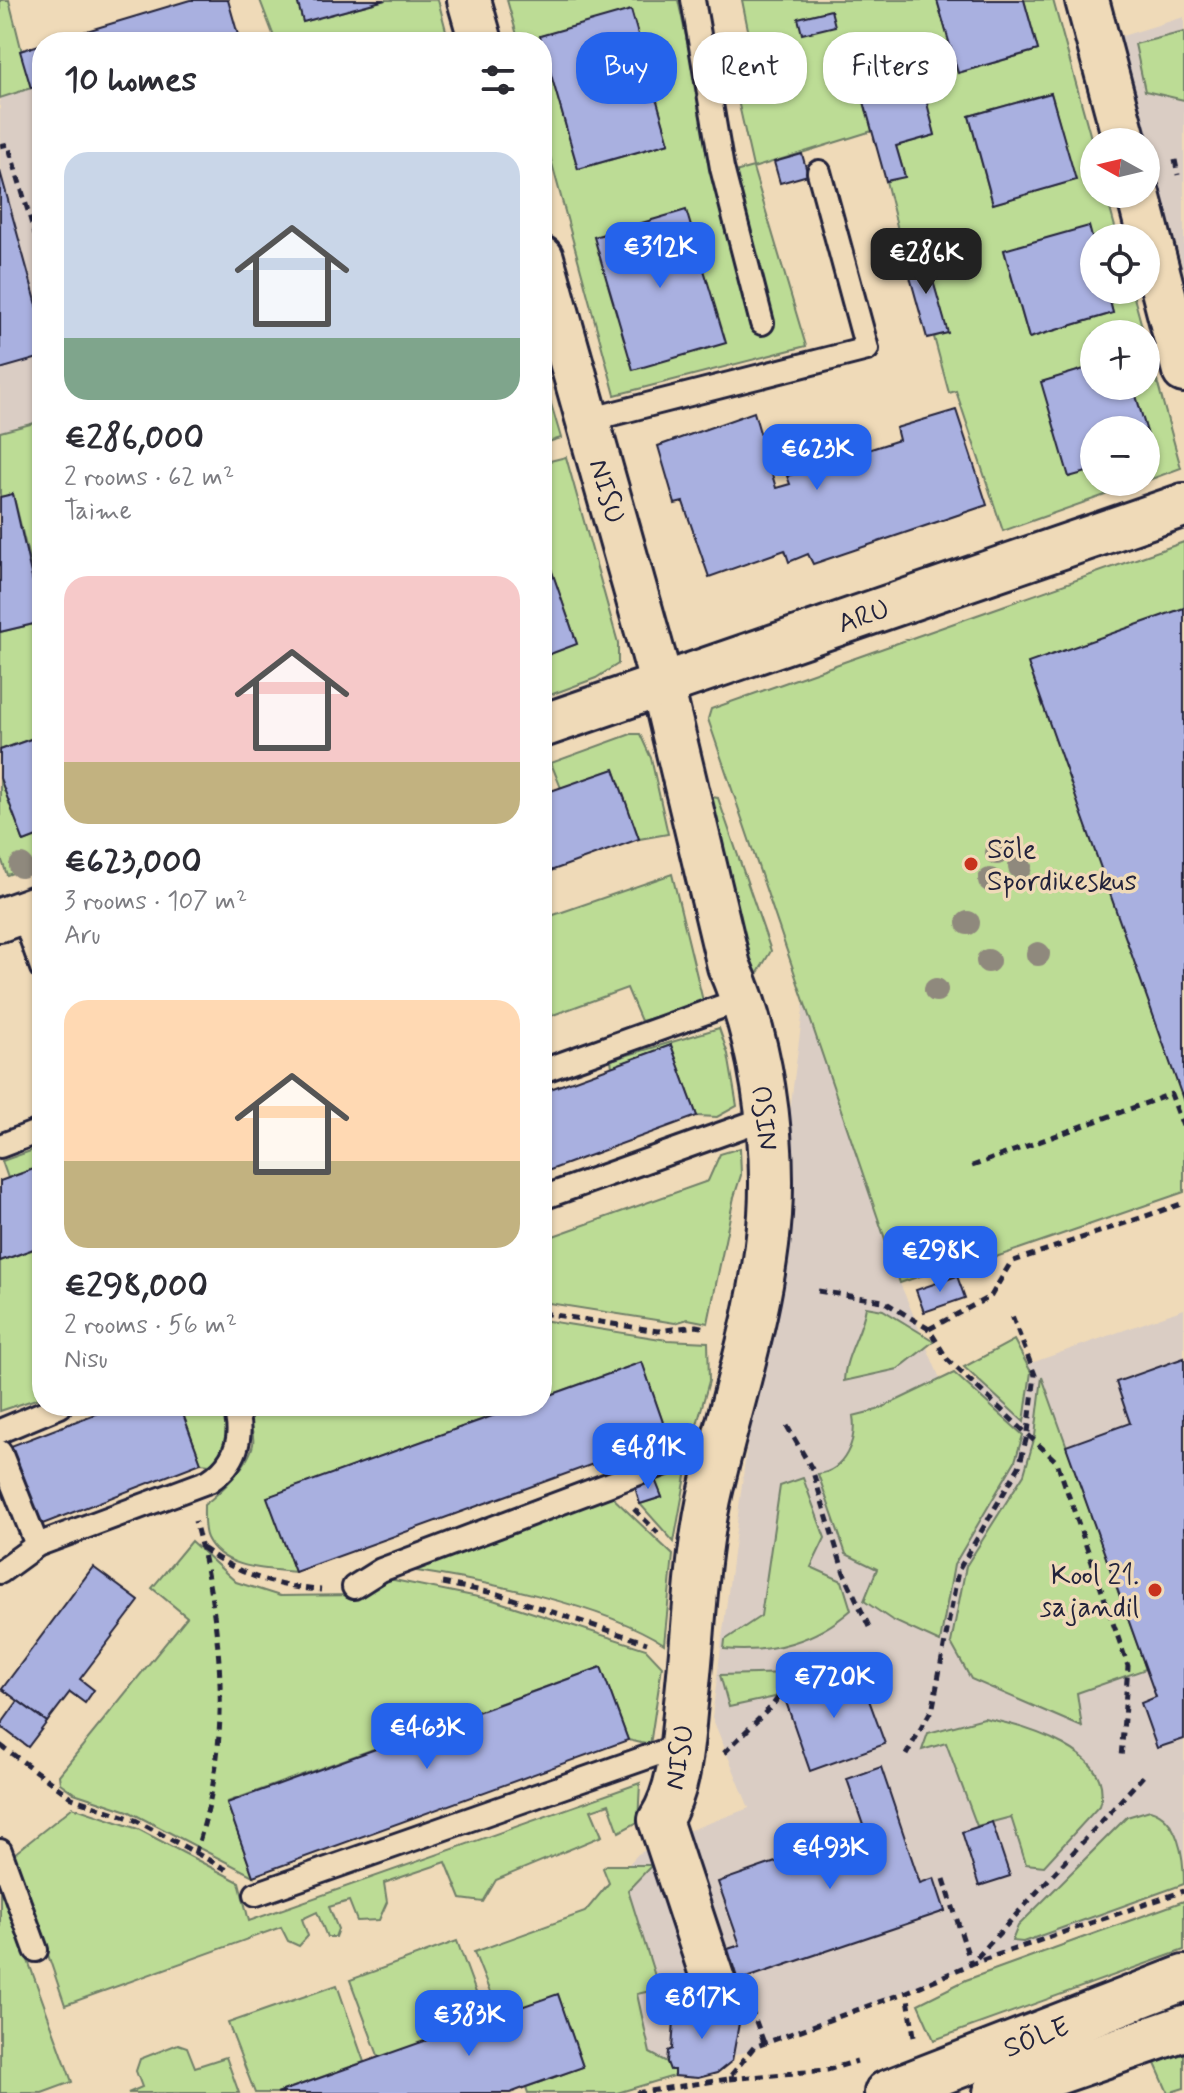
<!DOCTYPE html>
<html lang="en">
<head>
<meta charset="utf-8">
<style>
  body { margin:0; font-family:Mynerve,sans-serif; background:#f7f7f7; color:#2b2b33; height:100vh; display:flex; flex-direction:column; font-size:30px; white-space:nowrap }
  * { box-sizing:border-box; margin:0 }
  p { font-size:26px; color:#7c7c81 }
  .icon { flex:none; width:44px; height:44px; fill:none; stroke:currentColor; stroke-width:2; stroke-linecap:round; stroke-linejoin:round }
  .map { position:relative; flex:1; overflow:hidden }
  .details { position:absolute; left:32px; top:32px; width:520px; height:1384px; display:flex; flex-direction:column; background:#fff; border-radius:32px; box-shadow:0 2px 6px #0004 }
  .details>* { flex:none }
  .hud { position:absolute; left:576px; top:32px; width:488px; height:72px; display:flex; gap:16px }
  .needle { width:52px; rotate:278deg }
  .tools { position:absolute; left:1080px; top:128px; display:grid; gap:16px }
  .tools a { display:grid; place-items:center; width:80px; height:80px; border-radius:50%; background:#fff; box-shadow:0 2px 6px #0004; font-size:40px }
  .price { position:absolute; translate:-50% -68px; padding:0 18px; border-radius:16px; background:#2563eb; color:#fff; font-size:26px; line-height:52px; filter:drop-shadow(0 2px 4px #0008) }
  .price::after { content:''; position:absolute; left:50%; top:48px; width:24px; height:18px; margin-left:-12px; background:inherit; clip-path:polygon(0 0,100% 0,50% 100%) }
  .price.current { background:#222; color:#fff }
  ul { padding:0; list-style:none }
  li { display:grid; align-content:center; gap:16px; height:424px; padding:0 32px }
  li span { display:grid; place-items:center; height:248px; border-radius:24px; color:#555 }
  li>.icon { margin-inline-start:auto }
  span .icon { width:144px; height:144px; fill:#fffc; stroke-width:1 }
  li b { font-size:34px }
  h2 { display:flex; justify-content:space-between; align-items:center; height:96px; padding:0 32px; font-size:34px }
  .tag { padding:0 28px; border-radius:32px; background:#fff; box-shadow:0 2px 6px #0004; font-size:28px; line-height:72px }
  .tag.current { background:#2563eb; color:#fff }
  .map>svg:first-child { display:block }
</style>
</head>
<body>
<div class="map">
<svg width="1184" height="2093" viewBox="0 0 1184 2093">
  <rect width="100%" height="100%" fill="#efdab8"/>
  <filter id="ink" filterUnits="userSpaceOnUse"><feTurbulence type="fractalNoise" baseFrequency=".0125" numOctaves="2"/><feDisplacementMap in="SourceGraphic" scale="16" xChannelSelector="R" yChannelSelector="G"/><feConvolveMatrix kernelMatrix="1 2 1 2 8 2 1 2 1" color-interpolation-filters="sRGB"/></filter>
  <g filter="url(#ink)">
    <g fill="#dacdc4">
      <polygon points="1184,17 1184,273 1119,37"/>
      <polygon points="42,85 42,421 0,432 0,98"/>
      <polygon points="804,1002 900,1283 946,1393 1184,1309 1184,1884 755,2049 616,2093 593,1982 628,1865 638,1854 677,1835 749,1808 712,1717"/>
    </g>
    <g fill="#bcdc95" stroke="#6f7f68" stroke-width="2" fill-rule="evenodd">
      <polygon points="0,0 9,0 31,88 0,98"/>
      <polygon points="260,0 297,0 303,22 385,0 438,0 449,42 276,42"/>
      <path d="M507,0H678L717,177L753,167L728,56L752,49L742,0H937L958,73L1038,50L1024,0H1053L1094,149V194H1106L1118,238H1094V245L1004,251L1029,338L1113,313L1107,290H1132L1144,334H1094V366L1042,382L1094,470V482H1142L1003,531L956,391L949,393L934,337L947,332L925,254L905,259L886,181L905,176L896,146L935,135L923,91L885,101L876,67L857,73L872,131L753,168L806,346L615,395L542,127V42L578,169L669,143L631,11L541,36L542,42H519ZM1051,93L1075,180L993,204L969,116Z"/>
      <polygon points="1184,32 1184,100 1145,91 1135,44"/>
      <polygon points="1146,341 1181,468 1146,481 1146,454 1153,452 1133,386 1146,386"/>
      <polygon points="542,373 561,438 542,444"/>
      <polygon points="42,421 42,611 13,494 0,497 0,432"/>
      <polygon points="566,457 618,643 618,664 596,678 542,698 542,657 577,644 547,558 542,559 542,463"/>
      <polygon points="1184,542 1184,1192 961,1269 958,1263 900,1283 708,719 711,709"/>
      <polygon points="42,622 42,735 0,750 0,632"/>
      <polygon points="631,734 640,734 651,758 668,834 639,839 614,769 561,788 551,763"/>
      <polygon points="0,778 24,842 42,835 42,863 7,875 0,855"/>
      <polygon points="712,797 718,798 771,951 753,981 707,804"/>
      <polygon points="672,874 704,1005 641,1021 627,988 542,1019 542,919"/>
      <polygon points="719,1028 728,1054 737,1106 717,1117 697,1116 671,1045 612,1067 611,1060"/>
      <polygon points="42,1147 42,1166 8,1178 2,1161"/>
      <polygon points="740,1148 741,1175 734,1197 708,1323 688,1319 675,1323 542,1302 542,1240 708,1181 720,1154"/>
      <polygon points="42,1246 42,1397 0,1411 0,1261"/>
      <path d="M866,1307L883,1310L934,1341L898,1369L844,1381C845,1355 862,1333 866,1307Z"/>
      <polygon points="542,1320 667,1340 708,1342 709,1381 693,1439 668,1437 642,1362 542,1398"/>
      <polygon points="1014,1340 1031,1372 1024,1422 964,1367"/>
      <path d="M954,1373L1023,1435L1015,1461L954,1565L940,1642L892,1620L864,1601L877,1569L846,1554L818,1474C845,1471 857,1440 853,1416L877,1410Z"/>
      <polygon points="1042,1377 1146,1669 1077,1693 1082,1727 971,1679 951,1643 966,1566 1024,1474 1035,1436"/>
      <path d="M180,1406H220C232,1426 230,1451 210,1464L201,1463Z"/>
      <path d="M242,1406H520L268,1497L295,1572C266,1569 222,1569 207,1538C203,1530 204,1515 204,1505C220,1493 249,1465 253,1444C255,1432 247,1417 242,1406Z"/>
      <polygon points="688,1465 674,1542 640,1504 662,1497 654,1477"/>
      <path d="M803,1478L825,1538L811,1567L842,1581L851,1610C816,1641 770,1654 724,1649L725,1640L761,1616L780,1486Z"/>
      <path d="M609,1494L673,1555L664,1644C603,1604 477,1580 404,1569Z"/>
      <polygon points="191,1541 236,1582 280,1596 357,1595 384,1578 493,1600 646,1649 662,1666 650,1745 628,1740 601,1667 227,1802 253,1876 128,1811 74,1793 60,1783 59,1775 187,1617 152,1588"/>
      <polygon points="793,1673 775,1697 729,1707 720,1675"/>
      <path d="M984,1718C1024,1726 1118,1752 1099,1806L1044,1866L1026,1864L1011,1817L977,1826L946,1743L922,1750L928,1733Z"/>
      <polygon points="640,1783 638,1822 619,1832 609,1804 591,1810 602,1836 496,1880 483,1902 461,1899 446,1862 384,1883 387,1902 379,1920 357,1921 349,1901 329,1907 338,1929 335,1937 327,1937 317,1912 302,1919 308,1936 299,1946 288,1941 281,1927 65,2005 14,1854 73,1807 138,1829 239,1882 249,1921"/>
      <path d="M1150,1810C1179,1818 1184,1858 1184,1884L1023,1942L1012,1941L1018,1926L1127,1817Z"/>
      <polygon points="607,1865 652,1865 628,1890 659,1989 637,1994 650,2053 667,2062 670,2069 674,2070 674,2076 617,2093 528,2093 526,2087 583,2067 558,1995 499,2015 474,1952 585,1912 609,1883 603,1868"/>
      <polygon points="0,1883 72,2082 42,2093 0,2093"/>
      <polygon points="1184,1901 1184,1950 934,2040 918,2004 966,1980"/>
      <polygon points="457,1941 486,2020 379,2058 350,1980"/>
      <polygon points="337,1985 364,2062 277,2093 255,2093 228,2023"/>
      <polygon points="178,2044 187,2047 195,2067 226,2057 239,2093 128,2093 142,2087 136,2071 140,2059"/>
      <polygon points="1184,2048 1184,2088 1168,2093 1153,2059"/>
    </g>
    <g fill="#a9b0e0" stroke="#22223b" stroke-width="2">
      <polygon points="190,0 228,0 240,42 203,42 201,37 185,42 50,42"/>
      <polygon points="297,0 385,0 303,22"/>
      <polygon points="937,0 1024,0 1038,50 958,73"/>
      <polygon points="631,10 669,143 578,169 540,36"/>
      <polygon points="831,10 835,26 802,34 798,18"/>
      <polygon points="42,44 42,85 31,88 20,51"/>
      <polygon points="876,67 885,101 924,91 935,135 896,146 905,177 886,181 856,73"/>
      <polygon points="1051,93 1076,180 993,204 969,116"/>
      <polygon points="802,154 808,175 780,183 774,162"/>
      <polygon points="0,171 42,323 42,357 0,369"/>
      <polygon points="686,210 726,343 633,370 594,237"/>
      <polygon points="1089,226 1094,245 1094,290 1107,290 1113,313 1029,338 1004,250"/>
      <polygon points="925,253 948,333 927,338 905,259"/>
      <polygon points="1094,366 1094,386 1133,386 1153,452 1146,454 1146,430 1094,430 1094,470 1069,477 1041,382"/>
      <polygon points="956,410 987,505 813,564 808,554 789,562 785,550 709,577 683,502 675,504 658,446 754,412 776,488 790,484 787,476 899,440 896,428"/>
      <polygon points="13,494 42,622 0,632 0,497"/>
      <polygon points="547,557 577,644 542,657 542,559"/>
      <polygon points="1184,608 1184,1102 1028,663"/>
      <polygon points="42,735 42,835 24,842 0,778 0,750"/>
      <polygon points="614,769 639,839 542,874 542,794"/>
      <polygon points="671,1045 697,1116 542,1173 542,1092"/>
      <polygon points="42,1166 42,1246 0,1261 0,1181"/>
      <polygon points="957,1276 965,1298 924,1312 916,1290"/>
      <polygon points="1184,1358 1184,1739 1157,1748 1141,1703 1156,1697 1066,1446 1130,1423 1116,1382"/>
      <polygon points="642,1362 668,1437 295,1572 267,1497 520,1406 542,1406 542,1398"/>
      <polygon points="116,1406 180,1406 201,1463 40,1525 11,1446"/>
      <polygon points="654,1477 662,1497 640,1504 634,1484"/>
      <polygon points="93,1567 139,1601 80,1679 94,1690 85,1703 70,1692 47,1722 2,1689"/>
      <polygon points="601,1667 628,1740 253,1876 227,1803"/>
      <polygon points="858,1670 885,1744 810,1771 784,1696"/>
      <polygon points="18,1701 47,1722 28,1747 0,1726"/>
      <polygon points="881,1767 920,1883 934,1878 945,1911 738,1981 728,1949 740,1945 718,1882 865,1831 847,1779"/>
      <polygon points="992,1822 1010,1876 979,1886 962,1832"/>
      <polygon points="558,1994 583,2067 526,2087 510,2093 277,2093"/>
      <polygon points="675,2006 730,2010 729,2017 740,2018 732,2061 717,2073 698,2078 674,2076 674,2070 670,2070 667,2062 668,2051 672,2049"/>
    </g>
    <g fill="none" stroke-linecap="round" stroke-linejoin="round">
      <g stroke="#22223b" stroke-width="28">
        <g id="service">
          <polyline points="693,0 722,168 762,323"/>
          <polyline points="588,420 867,349 819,172"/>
          <polyline points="22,912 42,968"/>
          <polyline points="542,1071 743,999"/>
          <polyline points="0,1146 42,1130"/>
          <polyline points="542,1198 766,1118"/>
          <polyline points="0,1431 60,1406"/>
          <polyline points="0,1452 37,1545"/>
          <path d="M0,1572L37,1545L209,1481C236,1463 245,1437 234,1406"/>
          <polyline points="354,1587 381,1570 722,1442"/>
          <polyline points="0,1851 36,1950"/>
          <polyline points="256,1894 682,1745"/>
        </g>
      </g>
      <g stroke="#22223b" stroke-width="48">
        <g id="minor">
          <polyline points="469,0 481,42"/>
          <polyline points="1087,0 1125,142"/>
          <polyline points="1138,194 1184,371"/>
          <path d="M542,258L662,685L729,966C761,1039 775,1135 770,1215C763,1313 730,1404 709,1499C695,1565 694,1635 686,1703C682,1741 681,1788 660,1820L715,1986"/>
          <polyline points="542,726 1184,505"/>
          <polyline points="0,920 42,905"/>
        </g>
      </g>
      <g stroke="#22223b" stroke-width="50">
        <g id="secondary">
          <polyline points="887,2093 1184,1978"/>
          <polyline points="996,2093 1184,2028"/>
        </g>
      </g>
      <g stroke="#22223b" stroke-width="5" stroke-dasharray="8 6" stroke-linecap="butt">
        <polyline points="0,146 8,144 42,258"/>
        <polyline points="1175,160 1178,175"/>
        <polyline points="972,1166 1171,1094 1184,1129"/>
        <polyline points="818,1291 883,1301 929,1329 947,1359 1057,1462 1128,1666 1121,1758"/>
        <polyline points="542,1313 658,1331 696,1326 707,1328"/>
        <polyline points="929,1329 991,1296 1011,1262 1184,1203"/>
        <polyline points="787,1426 812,1469 844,1573 870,1629"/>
        <polyline points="634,1509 658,1533"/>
        <path d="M202,1548C241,1575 274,1587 321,1590"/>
        <polyline points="442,1583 498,1594 647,1643"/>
        <polyline points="0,1745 72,1798 135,1820 231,1872"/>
        <polyline points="724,1753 772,1706 814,1648"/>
        <polyline points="906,1755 933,1707 958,1571 1019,1467 1028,1432 1035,1375 1011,1313"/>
        <path d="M195,1854C233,1743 224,1633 195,1521"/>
        <polyline points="944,1879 971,1964 1145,1774"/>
        <polyline points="751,2008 764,2043"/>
        <polyline points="914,2036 907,1992 971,1964 1184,1891"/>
        <polyline points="729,2079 827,2070 857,2061"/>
        <polyline points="636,2093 728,2079 754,2047 907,1992"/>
      </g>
      <use href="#service" stroke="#efdab8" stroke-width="22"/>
      <use href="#minor" stroke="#efdab8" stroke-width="42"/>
      <use href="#secondary" stroke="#efdab8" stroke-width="44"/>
    </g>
    <g fill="#8f897d">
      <circle cx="997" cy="853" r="12"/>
      <circle cx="21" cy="866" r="12"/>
      <circle cx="1020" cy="867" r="12"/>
      <circle cx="990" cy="880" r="12"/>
      <circle cx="968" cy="923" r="12"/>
      <circle cx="1038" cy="954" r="12"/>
      <circle cx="988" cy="961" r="12"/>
      <circle cx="936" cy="990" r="12"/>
    </g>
  </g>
  <g fill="#c8321e" stroke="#efdab8" stroke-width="3">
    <circle cx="971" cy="864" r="8"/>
    <circle cx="1155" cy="1590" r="8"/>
  </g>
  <g text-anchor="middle" stroke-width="7" stroke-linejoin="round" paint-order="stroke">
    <g font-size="28" fill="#22223b" stroke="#efdab8">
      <text transform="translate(608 491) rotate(74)" y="10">NISU</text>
      <text transform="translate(863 615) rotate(-19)" y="10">ARU</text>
      <text transform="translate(764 1118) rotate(-95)" y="10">NISU</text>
      <text transform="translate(678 1757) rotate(-80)" y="10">NISU</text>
      <text transform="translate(1036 2036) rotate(-21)" y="10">SÕLE</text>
    </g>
    <g font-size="28" fill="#22223b" stroke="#efdab8" text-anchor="start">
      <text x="987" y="858">Sõle<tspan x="987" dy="32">Spordikeskus</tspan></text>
      <text x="1139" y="1584" text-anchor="end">Kool 21.<tspan x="1139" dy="32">sajandil</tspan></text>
    </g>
  </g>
</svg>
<div class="tools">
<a><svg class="needle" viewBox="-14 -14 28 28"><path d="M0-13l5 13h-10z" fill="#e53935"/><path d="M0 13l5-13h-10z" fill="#7c7c81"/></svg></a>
<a><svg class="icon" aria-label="locate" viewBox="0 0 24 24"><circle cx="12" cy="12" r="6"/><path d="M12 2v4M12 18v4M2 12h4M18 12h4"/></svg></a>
<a>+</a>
<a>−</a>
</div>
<b class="price" style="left:660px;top:290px">€312K</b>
<b class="price current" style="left:926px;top:296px">€286K</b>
<b class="price" style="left:817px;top:492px">€623K</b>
<b class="price" style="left:940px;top:1294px">€298K</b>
<b class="price" style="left:648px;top:1491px">€481K</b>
<b class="price" style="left:834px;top:1720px">€720K</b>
<b class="price" style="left:427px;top:1771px">€463K</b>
<b class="price" style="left:830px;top:1891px">€493K</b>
<b class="price" style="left:702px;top:2041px">€817K</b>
<b class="price" style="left:469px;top:2058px">€383K</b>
<div class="hud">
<a class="tag current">Buy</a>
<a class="tag">Rent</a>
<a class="tag">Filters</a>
</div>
<section class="details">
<h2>10 homes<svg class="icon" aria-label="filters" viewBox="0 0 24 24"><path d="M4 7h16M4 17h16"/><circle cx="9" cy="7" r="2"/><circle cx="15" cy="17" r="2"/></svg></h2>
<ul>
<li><span style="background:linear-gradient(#c9d6e8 75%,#7fa58c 0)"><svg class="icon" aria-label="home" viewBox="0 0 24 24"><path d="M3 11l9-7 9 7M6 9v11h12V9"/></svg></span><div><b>€286,000</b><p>2 rooms · 62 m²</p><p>Taime</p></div></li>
<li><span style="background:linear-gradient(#f6c9c9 75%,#c2b280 0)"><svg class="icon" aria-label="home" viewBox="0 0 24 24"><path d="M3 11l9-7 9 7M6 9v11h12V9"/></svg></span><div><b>€623,000</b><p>3 rooms · 107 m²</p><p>Aru</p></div></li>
<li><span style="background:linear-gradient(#ffd9b3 65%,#c2b280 0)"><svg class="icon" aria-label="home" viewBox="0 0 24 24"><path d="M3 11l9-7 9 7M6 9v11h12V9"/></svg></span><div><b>€298,000</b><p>2 rooms · 56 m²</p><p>Nisu</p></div></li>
</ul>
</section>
</div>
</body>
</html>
